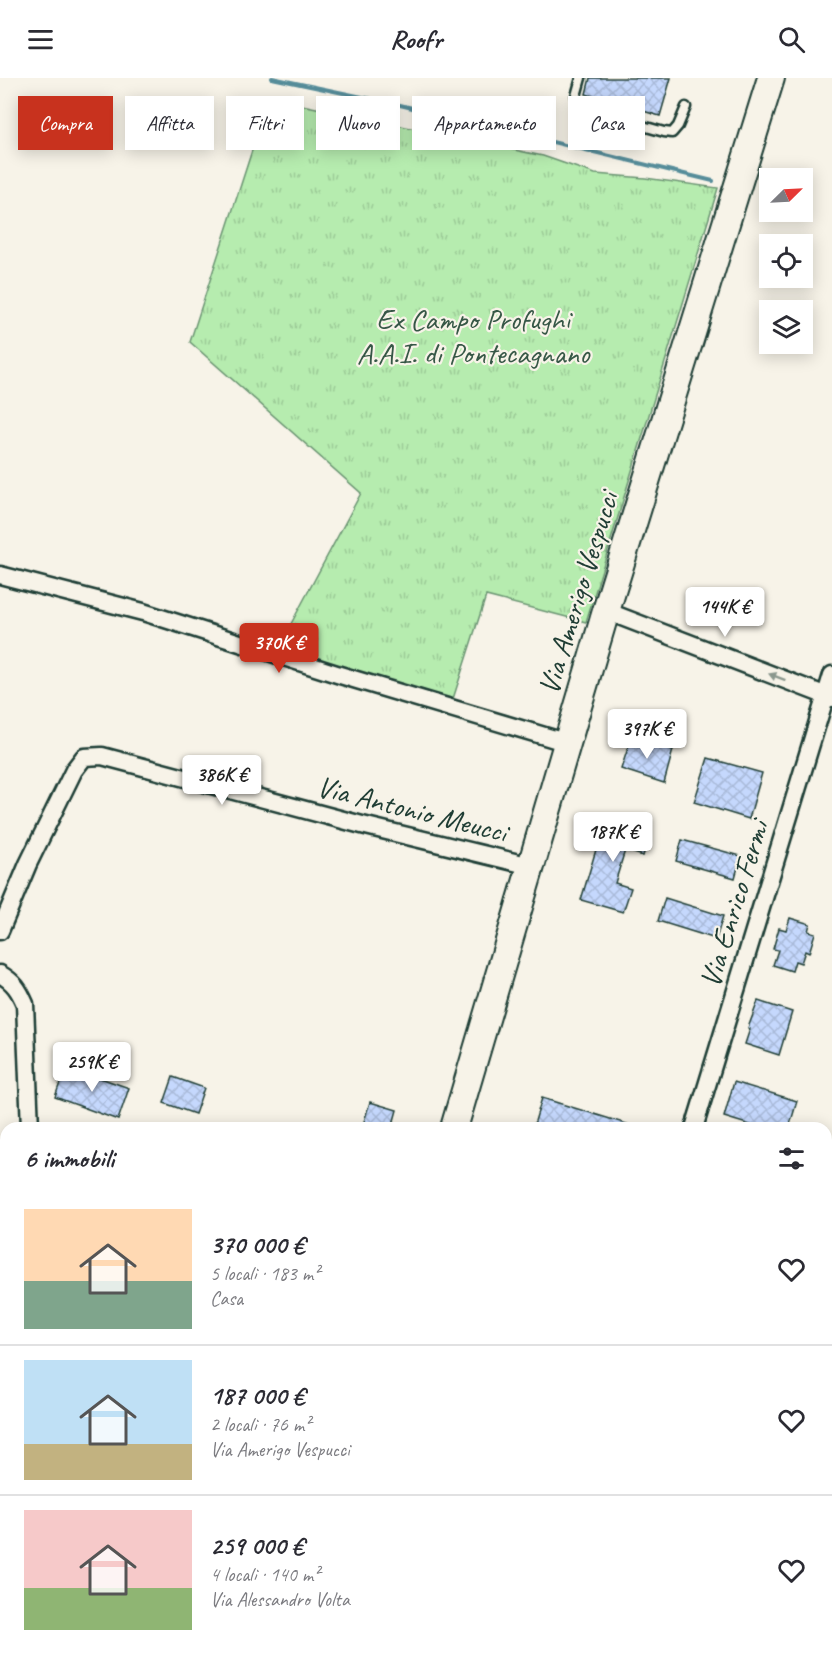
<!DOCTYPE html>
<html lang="it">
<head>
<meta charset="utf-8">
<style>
  body { margin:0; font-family:Caveat,sans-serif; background:#f7f7f7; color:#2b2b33; height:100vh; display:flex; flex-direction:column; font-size:22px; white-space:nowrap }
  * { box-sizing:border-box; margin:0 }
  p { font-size:20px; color:#7c7c81 }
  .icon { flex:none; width:33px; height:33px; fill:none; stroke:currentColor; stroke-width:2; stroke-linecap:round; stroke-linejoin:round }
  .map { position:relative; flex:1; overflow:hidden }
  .panel { position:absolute; left:0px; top:1044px; width:832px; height:534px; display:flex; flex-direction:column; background:#fff; border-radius:18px 18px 0 0; box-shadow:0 3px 15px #0003 }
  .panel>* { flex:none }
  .top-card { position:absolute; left:18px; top:18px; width:796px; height:54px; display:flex; gap:12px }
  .needle { width:39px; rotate:66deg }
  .fabs { position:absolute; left:759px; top:90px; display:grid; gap:12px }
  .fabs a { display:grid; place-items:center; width:54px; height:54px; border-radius:0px; background:#fff; box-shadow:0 3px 15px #0003; font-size:30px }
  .price { position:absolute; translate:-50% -51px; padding:0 14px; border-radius:6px; background:#fff; color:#222; font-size:20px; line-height:39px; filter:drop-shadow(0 2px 3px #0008) }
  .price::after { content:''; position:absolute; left:50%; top:36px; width:18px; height:14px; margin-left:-9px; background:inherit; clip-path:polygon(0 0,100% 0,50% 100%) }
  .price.current { background:#c8321e; color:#fff }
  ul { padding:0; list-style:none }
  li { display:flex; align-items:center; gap:18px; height:150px; padding:0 24px }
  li+li { border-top:2px solid #e1e1e2 }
  li span { display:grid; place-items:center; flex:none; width:168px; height:120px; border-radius:0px; color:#555 }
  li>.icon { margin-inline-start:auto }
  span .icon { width:72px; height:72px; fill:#fffc; stroke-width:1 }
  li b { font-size:26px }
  h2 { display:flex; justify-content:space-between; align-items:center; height:72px; padding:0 24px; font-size:26px }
  .pill { padding:0 21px; border-radius:0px; background:#fff; box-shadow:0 3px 15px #0003; font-size:21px; line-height:54px }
  .pill.current { background:#c8321e; color:#fff }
  header { display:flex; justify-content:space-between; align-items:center; height:78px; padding:0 24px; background:#fff; font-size:27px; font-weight:600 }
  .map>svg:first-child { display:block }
</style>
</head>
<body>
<header><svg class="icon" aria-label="menu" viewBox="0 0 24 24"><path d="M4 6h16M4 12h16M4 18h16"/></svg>Roofr<svg class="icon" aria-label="search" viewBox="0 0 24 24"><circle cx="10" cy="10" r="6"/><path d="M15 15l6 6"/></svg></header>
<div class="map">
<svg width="832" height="1578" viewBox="0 0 832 1578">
  <defs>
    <pattern id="grass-tufts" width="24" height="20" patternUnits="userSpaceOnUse" patternTransform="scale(1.5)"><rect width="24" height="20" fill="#b6ecaf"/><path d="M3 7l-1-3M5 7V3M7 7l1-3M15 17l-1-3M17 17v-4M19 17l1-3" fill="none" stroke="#9ccb97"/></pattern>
    <pattern id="building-cross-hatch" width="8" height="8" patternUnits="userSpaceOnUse" patternTransform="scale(1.5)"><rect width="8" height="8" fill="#c5d8fd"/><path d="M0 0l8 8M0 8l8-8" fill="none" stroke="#a9bad9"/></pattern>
  </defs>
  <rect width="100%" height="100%" fill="#f7f3e8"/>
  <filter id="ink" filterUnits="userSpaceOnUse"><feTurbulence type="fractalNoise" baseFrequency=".0167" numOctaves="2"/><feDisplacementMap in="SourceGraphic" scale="12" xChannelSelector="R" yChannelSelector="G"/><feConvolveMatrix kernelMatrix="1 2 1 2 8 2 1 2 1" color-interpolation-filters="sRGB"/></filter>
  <g filter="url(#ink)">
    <polygon fill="url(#grass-tufts)" stroke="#6a9472" stroke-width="1.5" points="269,20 543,78 595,96 645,100 718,110 586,544 486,518 452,624 277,572 361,415 190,264"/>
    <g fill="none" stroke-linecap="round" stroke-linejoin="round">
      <polyline stroke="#578d9a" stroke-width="4" points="272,0 400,27 713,103"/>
    </g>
    <g fill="url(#building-cross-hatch)" stroke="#1f3d34" stroke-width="1.5">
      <polygon points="590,0 671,0 660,38 586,16"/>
      <polygon points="632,658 673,672 664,705 621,691"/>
      <polygon points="708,680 762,695 749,741 694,724"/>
      <polygon points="606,738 651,751 643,778 625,772 615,805 631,810 623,834 581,822"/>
      <polygon points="682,762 741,778 735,800 676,783"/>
      <polygon points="665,820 723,838 716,861 658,843"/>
      <polygon points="790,840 810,846 808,853 815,855 809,875 805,873 801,885 795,883 792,893 773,887 778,872 773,871 779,850 786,852"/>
      <polygon points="758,923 792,934 779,977 745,966 750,951 748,950"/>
      <polygon points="66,988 129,1010 118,1042 55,1019"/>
      <polygon points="173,999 204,1010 195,1036 164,1025"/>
      <polygon points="734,1004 797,1023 789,1050 760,1050 724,1039"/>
      <polygon points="542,1020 630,1047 630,1050 533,1050"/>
      <polygon points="370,1024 397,1032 392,1050 362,1050"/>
    </g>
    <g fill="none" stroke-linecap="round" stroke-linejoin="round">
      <g stroke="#1f3d34" stroke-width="13">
        <g id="service">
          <polyline points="581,0 576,18 578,28 583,31 664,54 672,55 678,48 686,29"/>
          <polyline points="461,1578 464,1572"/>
        </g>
      </g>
      <g stroke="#1f3d34" stroke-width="21">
        <g id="minor">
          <polyline points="0,497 143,534 340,597 568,665"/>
          <polyline points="606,533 832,620"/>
          <polyline points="0,853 28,786 74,692 84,679 102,678 362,747 531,788"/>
          <path d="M0,896C14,904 19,912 25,926L30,1050"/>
          <polyline points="694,1050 832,597"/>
          <polyline points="826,1380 832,1362"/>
          <polyline points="666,1572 682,1578"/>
          <polyline points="766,1578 768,1572"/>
        </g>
      </g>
      <g stroke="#1f3d34" stroke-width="30">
        <g id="primary">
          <polyline points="454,1050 606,533 771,0"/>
          <polyline points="290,1578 292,1572"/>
        </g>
      </g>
      <use href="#service" stroke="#f7f3e8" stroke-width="8"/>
      <use href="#minor" stroke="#f7f3e8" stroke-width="16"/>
      <use href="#primary" stroke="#f7f3e8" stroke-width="26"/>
    </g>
    <defs><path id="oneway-solid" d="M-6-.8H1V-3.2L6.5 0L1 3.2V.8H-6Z" transform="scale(1.5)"/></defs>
    <use fill="#8b988e" href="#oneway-solid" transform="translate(777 599) rotate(-159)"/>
  </g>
  <g text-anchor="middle" stroke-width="4.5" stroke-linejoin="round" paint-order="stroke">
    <g font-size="30" fill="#365746" stroke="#f7f3e8">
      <text x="473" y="251">Ex Campo Profughi<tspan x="473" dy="34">A.A.I. di Pontecagnano</tspan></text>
    </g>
    <g font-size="30" fill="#1f3d34" stroke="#f7f3e8">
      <text transform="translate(578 515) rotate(-73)" y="10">Via Amerigo Vespucci</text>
      <text transform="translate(412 731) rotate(14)" y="10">Via Antonio Meucci</text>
      <text transform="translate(734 826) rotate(-73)" y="10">Via Enrico Fermi</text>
    </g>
  </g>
</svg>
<div class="fabs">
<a><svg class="needle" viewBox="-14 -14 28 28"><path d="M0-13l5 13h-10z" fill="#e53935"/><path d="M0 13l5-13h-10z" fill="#7c7c81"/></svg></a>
<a><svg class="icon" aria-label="locate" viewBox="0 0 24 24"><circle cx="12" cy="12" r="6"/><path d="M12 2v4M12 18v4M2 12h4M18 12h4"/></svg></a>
<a><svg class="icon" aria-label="layers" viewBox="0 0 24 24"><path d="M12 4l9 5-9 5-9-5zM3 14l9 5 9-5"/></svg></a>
</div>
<b class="price" style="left:725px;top:560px">144K €</b>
<b class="price current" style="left:279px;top:596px">370K €</b>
<b class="price" style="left:647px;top:682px">397K €</b>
<b class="price" style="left:222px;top:728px">386K €</b>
<b class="price" style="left:613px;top:785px">187K €</b>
<b class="price" style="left:92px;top:1015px">259K €</b>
<div class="top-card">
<a class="pill current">Compra</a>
<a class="pill">Affitta</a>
<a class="pill">Filtri</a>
<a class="pill">Nuovo</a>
<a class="pill">Appartamento</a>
<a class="pill">Casa</a>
</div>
<section class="panel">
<h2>6 immobili<svg class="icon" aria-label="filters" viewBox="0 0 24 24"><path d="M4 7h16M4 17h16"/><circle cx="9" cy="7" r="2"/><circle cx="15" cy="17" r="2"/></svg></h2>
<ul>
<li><span style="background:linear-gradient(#ffd9b3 60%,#7fa58c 0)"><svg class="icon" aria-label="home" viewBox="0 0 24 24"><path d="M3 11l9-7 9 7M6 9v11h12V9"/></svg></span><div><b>370 000 €</b><p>5 locali · 183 m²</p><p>Casa</p></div><svg class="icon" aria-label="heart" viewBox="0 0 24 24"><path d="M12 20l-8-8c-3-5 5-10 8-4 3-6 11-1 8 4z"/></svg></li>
<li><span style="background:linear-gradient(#bfe0f5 70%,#c2b280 0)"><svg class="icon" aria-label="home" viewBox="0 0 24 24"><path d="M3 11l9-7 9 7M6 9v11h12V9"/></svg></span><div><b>187 000 €</b><p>2 locali · 76 m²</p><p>Via Amerigo Vespucci</p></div><svg class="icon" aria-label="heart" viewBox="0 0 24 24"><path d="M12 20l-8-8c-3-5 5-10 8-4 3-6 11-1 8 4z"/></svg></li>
<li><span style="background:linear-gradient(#f6c9c9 65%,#8fb573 0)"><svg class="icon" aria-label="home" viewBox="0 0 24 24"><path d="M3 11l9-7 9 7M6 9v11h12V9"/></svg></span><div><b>259 000 €</b><p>4 locali · 140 m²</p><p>Via Alessandro Volta</p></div><svg class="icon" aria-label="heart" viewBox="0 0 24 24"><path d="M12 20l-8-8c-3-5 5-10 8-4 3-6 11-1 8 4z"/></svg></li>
</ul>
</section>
</div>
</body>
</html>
